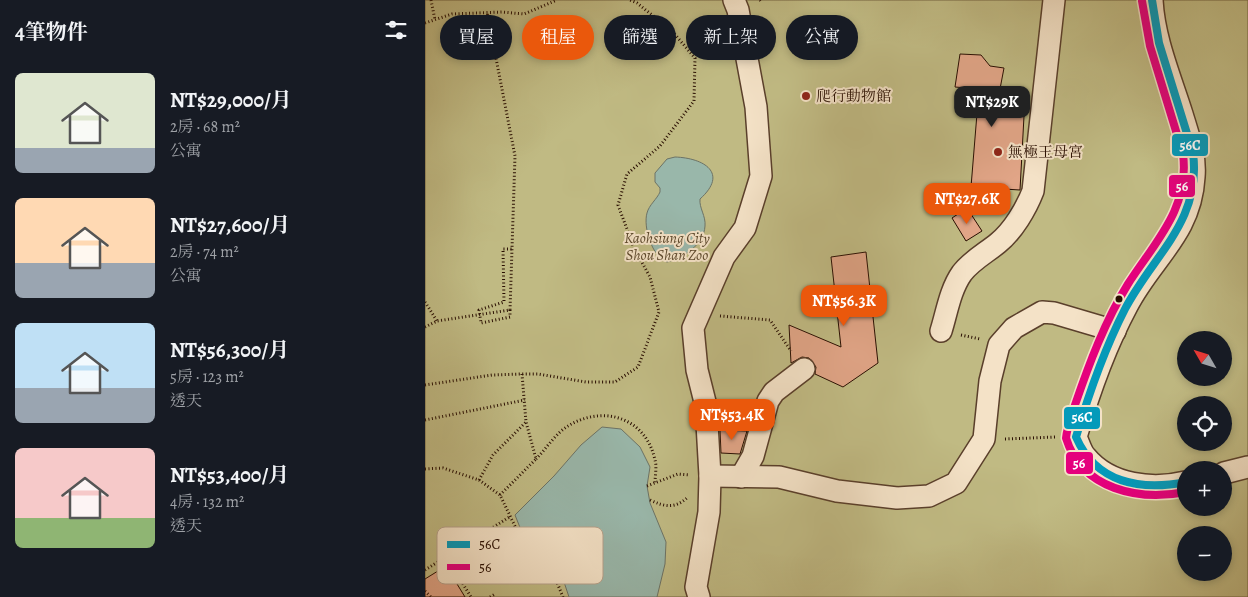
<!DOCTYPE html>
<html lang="zh-TW">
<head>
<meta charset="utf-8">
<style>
  body { margin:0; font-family:Alegreya,"Noto Serif TC",serif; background:#242831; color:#f1f3f6; height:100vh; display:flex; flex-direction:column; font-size:19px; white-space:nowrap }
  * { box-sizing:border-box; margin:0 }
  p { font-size:16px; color:#9ea1a6 }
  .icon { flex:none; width:28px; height:28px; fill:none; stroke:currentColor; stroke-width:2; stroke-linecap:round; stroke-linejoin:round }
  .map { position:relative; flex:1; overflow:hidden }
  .details { display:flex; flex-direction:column; background:#171b24; width:425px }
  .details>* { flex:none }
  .banner { position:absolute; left:15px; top:15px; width:475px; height:45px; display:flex; gap:10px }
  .needle { width:32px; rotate:309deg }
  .controls { position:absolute; left:752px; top:331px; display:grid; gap:10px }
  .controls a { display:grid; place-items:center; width:55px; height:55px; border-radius:50%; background:#171b24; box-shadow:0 2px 8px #0003; font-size:25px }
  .price { position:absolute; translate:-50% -42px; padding:0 11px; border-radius:10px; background:#ea580c; color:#fff; font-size:16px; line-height:32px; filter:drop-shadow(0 1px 2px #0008) }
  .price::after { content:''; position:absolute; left:50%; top:30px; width:15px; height:11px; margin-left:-8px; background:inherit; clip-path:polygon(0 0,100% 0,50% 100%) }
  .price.active { background:#222; color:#fff }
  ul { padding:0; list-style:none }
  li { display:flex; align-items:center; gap:15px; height:125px; padding:0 15px }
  li span { display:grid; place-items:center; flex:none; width:140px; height:100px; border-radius:8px; color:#555 }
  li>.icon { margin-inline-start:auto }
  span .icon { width:60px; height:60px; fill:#fffc; stroke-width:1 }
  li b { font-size:21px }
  h2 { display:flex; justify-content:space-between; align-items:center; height:60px; padding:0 15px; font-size:21px }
  .pill { padding:0 18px; border-radius:22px; background:#171b24; box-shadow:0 2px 8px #0003; font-size:18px; line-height:45px }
  .pill.active { background:#ea580c; color:#fff }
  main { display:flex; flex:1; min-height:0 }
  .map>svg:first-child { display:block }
</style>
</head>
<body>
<main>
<section class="details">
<h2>4筆物件<svg class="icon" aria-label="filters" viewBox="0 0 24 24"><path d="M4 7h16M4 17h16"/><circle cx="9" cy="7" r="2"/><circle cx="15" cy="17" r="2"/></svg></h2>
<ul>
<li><span style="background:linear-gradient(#dfe7d0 75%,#9aa5b1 0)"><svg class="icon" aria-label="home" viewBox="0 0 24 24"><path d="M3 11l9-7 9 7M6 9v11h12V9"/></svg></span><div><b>NT$29,000/月</b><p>2房 · 68 m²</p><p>公寓</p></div></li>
<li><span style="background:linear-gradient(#ffd9b3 65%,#9aa5b1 0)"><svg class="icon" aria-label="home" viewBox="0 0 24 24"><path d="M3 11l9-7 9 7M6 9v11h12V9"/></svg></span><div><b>NT$27,600/月</b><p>2房 · 74 m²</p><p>公寓</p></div></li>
<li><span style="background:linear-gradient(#bfe0f5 65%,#9aa5b1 0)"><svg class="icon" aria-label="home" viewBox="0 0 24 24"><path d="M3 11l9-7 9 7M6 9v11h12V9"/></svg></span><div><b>NT$56,300/月</b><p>5房 · 123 m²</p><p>透天</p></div></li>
<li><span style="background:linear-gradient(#f6c9c9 70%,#8fb573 0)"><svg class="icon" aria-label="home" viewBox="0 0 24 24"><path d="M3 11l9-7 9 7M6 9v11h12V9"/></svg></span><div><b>NT$53,400/月</b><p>4房 · 132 m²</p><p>透天</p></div></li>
</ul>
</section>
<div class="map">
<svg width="823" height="597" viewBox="0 0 823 597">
  <rect width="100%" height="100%" fill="#eed3a9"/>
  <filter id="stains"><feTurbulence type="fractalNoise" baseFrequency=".004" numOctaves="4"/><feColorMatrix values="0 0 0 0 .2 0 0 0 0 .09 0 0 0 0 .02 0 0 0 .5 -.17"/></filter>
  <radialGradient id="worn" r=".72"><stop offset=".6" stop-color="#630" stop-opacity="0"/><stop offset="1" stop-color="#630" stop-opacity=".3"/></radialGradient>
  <path fill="#c0ba83" stroke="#746442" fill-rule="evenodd" d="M0,0H823V597H0ZM761,340H799V378H761ZM761,405H799V442H761ZM761,470H799V508H761ZM761,535H799V572H761Z"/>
  <g fill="#99b7aa" stroke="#6c7366">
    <path d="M250,157C279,158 304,173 275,199C274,208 281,216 280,226C279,245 258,258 242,262C227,257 218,227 222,213C224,205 232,199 235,192V188L230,182V173L242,159Z"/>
    <polygon points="177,427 196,429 215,447 225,467 222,486 225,503 241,542 240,564 232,597 144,597 134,567 112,550 96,530 90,515 129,476 156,445"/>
  </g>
  <g fill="#e1a587" stroke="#290e01">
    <polygon points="535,54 556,55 565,66 579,68 570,115 599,116 595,190 546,187 554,89 530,87"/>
    <polygon points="542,208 557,231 541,241 527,218"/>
    <polygon points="441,252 453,363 418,387 390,374 391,367 384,358 377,357 366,363 364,325 416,347 406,257"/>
    <polygon points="295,430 322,431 315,454 296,453"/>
    <polygon points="21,566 40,597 0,597 0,579"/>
  </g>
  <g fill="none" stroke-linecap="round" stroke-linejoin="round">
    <g stroke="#5a3f2b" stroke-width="24">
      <g id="minor">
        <path d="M727,0C729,39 745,76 757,114C763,134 771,155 769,177C766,234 726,259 702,306C680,347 664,392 651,437C654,443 656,452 661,457C685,486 728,490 761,482"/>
        <path d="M516,331C522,312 525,290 537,273C547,260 561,253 573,243C588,231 601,209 608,191L629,0"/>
        <polyline points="799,473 823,467"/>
        <polyline points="285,476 354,477 412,491 472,498 504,496 531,483 559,439 565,381 574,345 589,328 617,312 629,313 690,331"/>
        <polyline points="316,477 328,456 343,401 349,392 379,369"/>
        <polyline points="274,597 271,587 284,512 285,476 281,406 272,370 268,328 299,257 320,228 336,176 331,107 313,10 309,0"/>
      </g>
    </g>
    <g stroke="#290e01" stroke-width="3" stroke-dasharray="1 2.5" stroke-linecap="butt">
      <polyline points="6,0 10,20"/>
      <polyline points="335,0 336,1"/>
      <polyline points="0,23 27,14 77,12 99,14 132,0"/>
      <polyline points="0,302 12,321"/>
      <polyline points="85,310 85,317 56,323 54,310 79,302 78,249 87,249"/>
      <polyline points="295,316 345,320 366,351"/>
      <polyline points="536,335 555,339"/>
      <polyline points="0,385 67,375 97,374 113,374 161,382 190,382 213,367 234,312 225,277 209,248 193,205 202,174 235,146 269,101 270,58 247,31 212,3 205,0"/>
      <polyline points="0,420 100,400"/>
      <polyline points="580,439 631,437"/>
      <path d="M111,459C121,449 131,433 143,426C179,404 221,418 230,460C232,467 230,476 230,483"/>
      <polyline points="0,469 18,468 54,480 75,495 100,547 128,573 138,597"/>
      <polyline points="54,480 68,455 101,422"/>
      <polyline points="222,486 253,474 265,475"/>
      <polyline points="75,495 111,459 101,422 97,374"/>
      <path d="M225,500C240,507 250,509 263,497"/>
      <polyline points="21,557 46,597"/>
      <polyline points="0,570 86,516"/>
      <polyline points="0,591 6,597"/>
      <polyline points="65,597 70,594"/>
    </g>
    <use href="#minor" stroke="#f4e2c7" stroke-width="21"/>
    <polyline stroke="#290e01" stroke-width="3" stroke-dasharray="1 2.5" stroke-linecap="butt" points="0,327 12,321 85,310 90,156 62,12"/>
    <g stroke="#f4e2c7" stroke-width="11">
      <path id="bus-1" d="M727,0L734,43L768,153C777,221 728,255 700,309C679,350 664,393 651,437C671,483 715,491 761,482"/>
    </g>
    <g stroke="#f4e2c7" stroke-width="11">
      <path id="bus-2" d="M717,1L725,46L758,154C765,208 730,242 703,284C680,321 664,364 650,405C647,416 642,427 641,438C657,490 714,501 761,492"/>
    </g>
    <use href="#bus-1" stroke="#049aba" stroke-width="8"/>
    <use href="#bus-2" stroke="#e5007d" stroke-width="8"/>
  </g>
  <g fill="#8f2418" stroke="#f4e2c7" stroke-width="2">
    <circle cx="381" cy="96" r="5"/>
    <circle cx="573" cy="152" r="5"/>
  </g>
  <circle fill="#290e01" stroke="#f4e2c7" stroke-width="2" cx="694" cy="299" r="4.5"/>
  <g text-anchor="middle" stroke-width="4" stroke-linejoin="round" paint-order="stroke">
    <g font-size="15" fill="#290e01" stroke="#f4e2c7" text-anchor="start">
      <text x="391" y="101">爬行動物館</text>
      <text x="583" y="157">無極王母宮</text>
    </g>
    <g font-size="15" font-style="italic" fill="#5e4a2e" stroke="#f4e2c7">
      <text x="242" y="243">Kaohsiung City<tspan x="242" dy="17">Shou Shan Zoo</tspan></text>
    </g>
  </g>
  <rect x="12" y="527" width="166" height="57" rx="8" fill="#f4e2c7" stroke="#b7a28c" stroke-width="1"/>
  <rect x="22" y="541" width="23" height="7" fill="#049aba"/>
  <rect x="22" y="564" width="23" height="6" fill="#e5007d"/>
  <g font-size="14" fill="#290e01">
    <text x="54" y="549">56C</text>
    <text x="54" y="572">56</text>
  </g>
  <g stroke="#f4e2c7" stroke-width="2">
    <rect x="746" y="133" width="38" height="24" rx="5" fill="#049aba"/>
    <rect x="743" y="174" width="28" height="24" rx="5" fill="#e5007d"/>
    <rect x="638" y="406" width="38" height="24" rx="5" fill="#049aba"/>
    <rect x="640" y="451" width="29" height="24" rx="5" fill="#e5007d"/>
  </g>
  <g font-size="14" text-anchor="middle" font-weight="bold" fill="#fff">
    <text x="765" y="150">56C</text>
    <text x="757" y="191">56</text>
    <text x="657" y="422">56C</text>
    <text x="654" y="468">56</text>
  </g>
  <rect width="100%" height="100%" filter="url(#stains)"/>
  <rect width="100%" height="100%" fill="url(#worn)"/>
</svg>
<div class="controls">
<a><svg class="needle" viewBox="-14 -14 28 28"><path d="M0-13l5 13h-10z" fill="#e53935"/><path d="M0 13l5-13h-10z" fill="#9ea1a6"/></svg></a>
<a><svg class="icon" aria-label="locate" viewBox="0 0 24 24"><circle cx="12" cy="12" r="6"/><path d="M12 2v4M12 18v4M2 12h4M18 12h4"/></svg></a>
<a>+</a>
<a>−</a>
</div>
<b class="price active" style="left:567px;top:128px">NT$29K</b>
<b class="price" style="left:542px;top:225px">NT$27.6K</b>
<b class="price" style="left:419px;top:327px">NT$56.3K</b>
<b class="price" style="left:307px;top:441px">NT$53.4K</b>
<div class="banner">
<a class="pill">買屋</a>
<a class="pill active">租屋</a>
<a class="pill">篩選</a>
<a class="pill">新上架</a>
<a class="pill">公寓</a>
</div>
</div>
</main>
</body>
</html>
